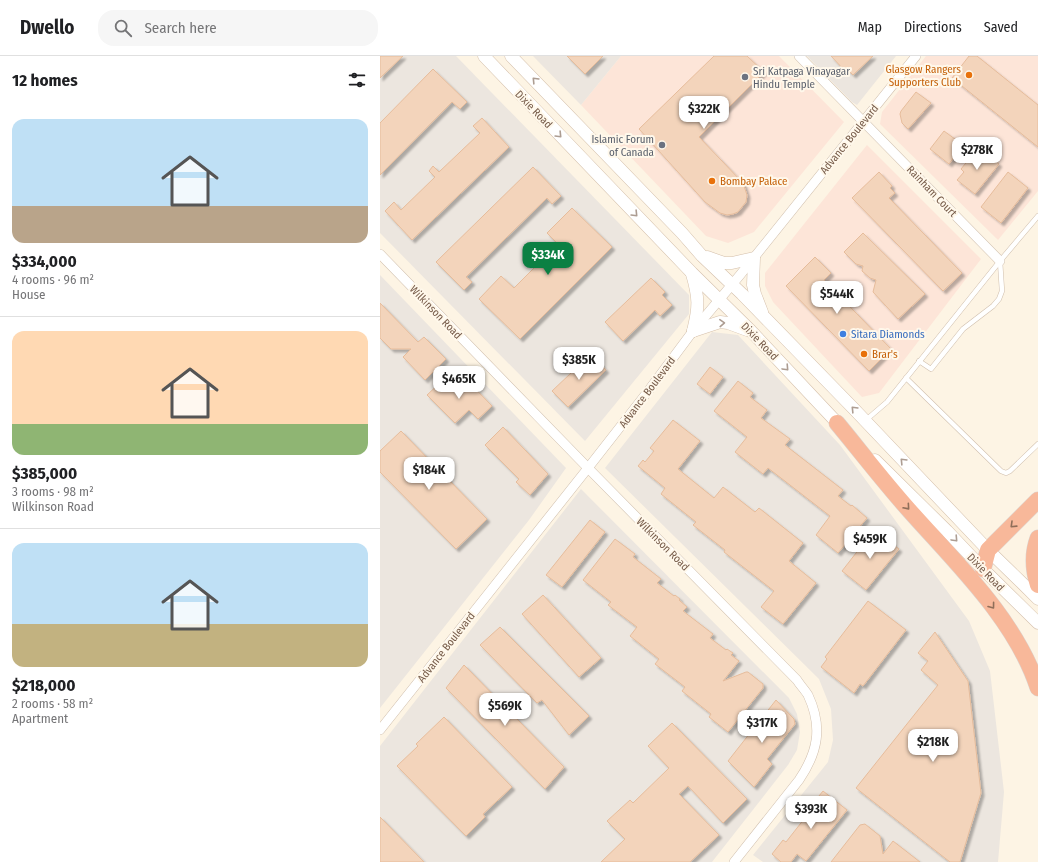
<!DOCTYPE html>
<html lang="en">
<head>
<meta charset="utf-8">
<style>
  body { margin:0; font-family:"Fira Sans Condensed",sans-serif; background:#f6f6f6; color:#202124; height:100vh; display:flex; flex-direction:column; font-size:15px; white-space:nowrap }
  * { box-sizing:border-box; margin:0 }
  p { font-size:13px; color:#757577 }
  .icon { flex:none; width:22px; height:22px; fill:none; stroke:currentColor; stroke-width:2; stroke-linecap:round; stroke-linejoin:round }
  .map { position:relative; flex:1; overflow:hidden }
  .sheet { display:flex; flex-direction:column; background:#fff; width:380px }
  .sheet>* { flex:none }
  .price { position:absolute; translate:-50% -34px; padding:0 9px; border-radius:8px; background:#fff; color:#222; font-size:13px; line-height:26px; filter:drop-shadow(0 1px 2px #0008) }
  .price::after { content:''; position:absolute; left:50%; top:24px; width:12px; height:9px; margin-left:-6px; background:inherit; clip-path:polygon(0 0,100% 0,50% 100%) }
  .price.selected { background:#0b8043; color:#fff }
  ul { padding:0; list-style:none }
  li { display:grid; align-content:center; gap:8px; height:212px; padding:0 12px }
  li+li { border-top:1px solid #e0e0e0 }
  li span { display:grid; place-items:center; height:124px; border-radius:12px; color:#555 }
  li>.icon { margin-inline-start:auto }
  span .icon { width:72px; height:72px; fill:#fffc; stroke-width:1 }
  li b { font-size:17px }
  h2 { display:flex; justify-content:space-between; align-items:center; height:48px; padding:0 12px; font-size:17px }
  header { display:flex; align-items:center; gap:24px; box-sizing:border-box; height:56px; padding:0 20px; background:#fff; border-bottom:1px solid #e0e0e0 }
  header strong { font-size:19px }
  nav { display:flex; gap:22px; margin-inline-start:auto; font-size:14px }
  .search { width:280px; height:36px; background:#f6f6f6; display:flex; align-items:center; gap:10px; box-sizing:border-box; padding:0 14px; border-radius:16px; color:#757577; font-size:15px }
  main { display:flex; flex:1; min-height:0 }
  .map>svg:first-child { display:block }
</style>
</head>
<body>
<header>
<strong>Dwello</strong>
<div class="search"><svg class="icon" aria-label="search" viewBox="0 0 24 24"><circle cx="10" cy="10" r="6"/><path d="M15 15l6 6"/></svg>Search here</div>
<nav><a>Map</a><a>Directions</a><a>Saved</a></nav>
</header>
<main>
<section class="sheet">
<h2>12 homes<svg class="icon" aria-label="filters" viewBox="0 0 24 24"><path d="M4 7h16M4 17h16"/><circle cx="9" cy="7" r="2"/><circle cx="15" cy="17" r="2"/></svg></h2>
<ul>
<li><span style="background:linear-gradient(#bfe0f5 70%,#b9a48a 0)"><svg class="icon" aria-label="home" viewBox="0 0 24 24"><path d="M3 11l9-7 9 7M6 9v11h12V9"/></svg></span><div><b>$334,000</b><p>4 rooms · 96 m²</p><p>House</p></div></li>
<li><span style="background:linear-gradient(#ffd9b3 75%,#8fb573 0)"><svg class="icon" aria-label="home" viewBox="0 0 24 24"><path d="M3 11l9-7 9 7M6 9v11h12V9"/></svg></span><div><b>$385,000</b><p>3 rooms · 98 m²</p><p>Wilkinson Road</p></div></li>
<li><span style="background:linear-gradient(#bfe0f5 65%,#c2b280 0)"><svg class="icon" aria-label="home" viewBox="0 0 24 24"><path d="M3 11l9-7 9 7M6 9v11h12V9"/></svg></span><div><b>$218,000</b><p>2 rooms · 58 m²</p><p>Apartment</p></div></li>
</ul>
</section>
<div class="map">
<svg width="658" height="806" viewBox="0 0 658 806">
  <defs>
    <filter id="shadow"><feDropShadow dx="3" dy="3" stdDeviation="1" flood-color="#0004"/></filter>
  </defs>
  <rect width="100%" height="100%" fill="#fdf4e4"/>
  <g fill="#fde5d8">
    <polygon points="241,0 399,0 464,66 374,176 348,187 326,180 201,49"/>
    <polygon points="546,0 658,0 658,135 618,184 500,68 502,56"/>
    <polygon points="487,89 601,203 499,337 482,341 393,246 385,230 385,217"/>
  </g>
  <g fill="#ece6df">
    <polygon points="0,0 76,0 309,239 309,258 205,385 0,177"/>
    <polygon points="153,0 241,0 201,49"/>
    <polygon points="427,0 516,0 477,49 472,46"/>
    <polygon points="0,219 186,412 149,464 0,652"/>
    <polygon points="332,276 358,279 460,389 589,565 610,615 624,736 618,806 383,806 373,799 448,706 453,684 451,653 439,623 225,412"/>
    <polygon points="201,433 409,642 417,658 420,676 417,694 408,709 332,806 0,806 0,690"/>
  </g>
  <g fill="#f3d4bb" stroke="#e6bc9b" filter="url(#shadow)">
    <polygon points="0,0 23,0 0,22"/>
    <polygon points="187,0 223,0 205,18"/>
    <polygon points="334,0 367,0 384,16 319,81 363,127 367,139 366,146 358,156 353,158 347,159 340,157 325,146 259,73"/>
    <polygon points="451,0 493,0 473,19 467,13 465,15"/>
    <polygon points="589,0 597,0 658,49 658,91 572,22"/>
    <polygon points="53,13 87,46 80,53 72,46 0,119 0,67"/>
    <polygon points="536,36 551,47 528,73 522,67 520,58 521,55"/>
    <polygon points="102,62 129,91 32,184 5,155 14,146 21,154 55,121 49,115 53,110 59,116 100,77 93,70"/>
    <polygon points="564,75 583,89 569,108 550,93"/>
    <polygon points="598,92 619,108 595,138 577,124 584,116 581,113"/>
    <polygon points="153,111 181,140 172,148 167,142 86,221 92,226 84,234 56,206"/>
    <polygon points="499,116 512,130 510,132 515,137 509,142 582,217 563,235 472,142"/>
    <polygon points="628,116 648,132 621,167 601,151"/>
    <polygon points="192,152 232,191 140,283 99,243 121,220 134,232 178,188 167,177"/>
    <polygon points="483,177 545,238 518,263 493,236 496,224 490,222 482,215 483,210 476,208 464,196"/>
    <polygon points="435,201 451,217 444,224 511,293 489,315 406,230"/>
    <polygon points="271,222 285,236 282,239 292,249 280,260 275,254 243,285 225,266"/>
    <polygon points="0,247 38,286 44,281 66,303 45,324 23,301 31,293 11,293 0,282"/>
    <polygon points="211,298 226,314 188,351 172,335"/>
    <polygon points="330,311 343,321 330,338 317,328"/>
    <polygon points="82,319 112,350 98,363 89,354 75,367 47,339 62,325 68,332"/>
    <polygon points="358,325 373,337 370,341 387,354 381,362 410,383 405,389 463,434 458,440 471,450 472,449 487,462 458,497 436,479 450,460 388,412 383,418 355,396 367,381 334,355"/>
    <polygon points="293,364 320,385 298,413 334,442 343,431 375,456 379,452 423,487 409,505 436,527 403,568 381,551 394,535 344,496 345,494 313,469 316,466 281,438 285,432 258,410 263,404 265,406 274,395 270,392"/>
    <polygon points="123,371 168,418 150,439 136,426 139,423 105,389"/>
    <polygon points="21,375 107,463 76,493 0,416 0,395"/>
    <polygon points="210,464 225,476 182,531 166,519"/>
    <polygon points="494,474 519,493 486,534 462,515"/>
    <polygon points="235,483 255,498 253,501 281,523 277,527 294,540 295,539 300,543 299,544 307,551 303,555 333,578 330,582 346,594 347,593 353,597 351,599 359,605 343,625 366,616 368,616 383,628 383,632 348,676 329,661 331,658 302,635 305,631 275,608 279,603 250,580 257,571 228,549 231,546 203,524"/>
    <polygon points="163,539 221,602 199,621 142,558"/>
    <polygon points="488,545 526,574 483,630 480,628 474,637 441,611 447,603 445,601"/>
    <polygon points="120,571 209,660 189,679 162,644 157,647 100,589"/>
    <polygon points="555,576 588,625 601,737 580,806 570,806 476,732 558,629 541,614 548,605 538,597"/>
    <polygon points="84,609 184,711 165,733 66,632"/>
    <polygon points="396,644 414,663 415,668 387,703 392,708 374,731 348,705"/>
    <polygon points="64,661 132,731 103,758 105,761 86,780 17,710 38,690 36,688"/>
    <polygon points="292,667 367,743 343,767 308,730 299,738 339,779 310,806 221,806 245,783 227,765 250,744 253,747 289,712 268,690"/>
    <polygon points="443,735 467,754 426,805 417,798 411,806 401,806 392,798 403,784 406,786 428,758 426,756"/>
    <polygon points="0,761 44,806 0,806"/>
    <polygon points="485,768 500,780 503,798 513,785 540,806 451,806 480,769"/>
  </g>
  <g fill="none" stroke-linecap="round" stroke-linejoin="round">
    <g stroke="#d0bfad" stroke-width="5.5">
      <g id="lane">
        <polyline points="539,305 551,313 583,273 613,250 619,243 622,235 620,205"/>
        <polyline points="526,322 621,415 626,417 630,415 658,388"/>
        <polyline points="486,364 507,346 620,205 658,160"/>
      </g>
    </g>
    <g stroke="#d0bfad" stroke-width="10">
      <g id="street">
        <polyline points="419,0 620,205"/>
        <path d="M0,198L208,412L417,624C420,629 425,634 428,639C443,671 438,696 419,724L354,806"/>
        <polyline points="0,674 208,412 269,334 313,275 360,219 536,0"/>
      </g>
    </g>
    <g stroke="#d4bfaa" stroke-width="13">
      <g id="secondary">
        <polyline points="104,0 312,217 371,275 463,373"/>
        <polyline points="131,0 302,177 322,200 362,238 474,353 608,494 643,528 658,543"/>
        <polyline points="327,201 344,207 352,207 374,202 373,229 375,238 382,256"/>
        <path d="M312,218C319,242 319,251 313,275"/>
        <polyline points="313,275 340,266 348,267 367,274"/>
        <polyline points="495,404 567,475 603,513 658,567"/>
      </g>
    </g>
    <g stroke="#dbd4d0" stroke-width="17">
      <g id="highway">
        <path d="M457,367C481,396 504,426 529,454C576,507 636,564 658,632"/>
        <path d="M658,482C652,498 653,513 658,529"/>
        <polyline points="603,513 608,494 658,444"/>
      </g>
    </g>
    <use href="#lane" stroke="#fff" stroke-width="4.5"/>
    <use href="#street" stroke="#fff" stroke-width="9"/>
    <use href="#secondary" stroke="#fff" stroke-width="12"/>
    <use href="#highway" stroke="#f8b89a" stroke-width="16"/>
  </g>
  <defs><path id="oneway-chevron" d="M-2-3.5L2.5 0L-2 3.5" fill="none" stroke-width="1.6" stroke-linecap="round" stroke-linejoin="round"/></defs>
  <g stroke="#ad9d92">
    <use href="#oneway-chevron" transform="translate(155 24) rotate(-134)"/>
    <use href="#oneway-chevron" transform="translate(179 79) rotate(46)"/>
    <use href="#oneway-chevron" transform="translate(255 158) rotate(46)"/>
    <use href="#oneway-chevron" transform="translate(342 267) rotate(-3)"/>
    <use href="#oneway-chevron" transform="translate(406 312) rotate(47)"/>
    <use href="#oneway-chevron" transform="translate(474 353) rotate(-134)"/>
    <use href="#oneway-chevron" transform="translate(523 405) rotate(-134)"/>
    <use href="#oneway-chevron" transform="translate(575 483) rotate(47)"/>
  </g>
  <g stroke="#906e59">
    <use href="#oneway-chevron" transform="translate(527 451) rotate(49)"/>
    <use href="#oneway-chevron" transform="translate(633 469) rotate(136)"/>
    <use href="#oneway-chevron" transform="translate(612 550) rotate(53)"/>
  </g>
  <g fill="#e8710a" stroke="#fff8eb" stroke-width="1.5">
    <circle cx="589" cy="19" r="4"/>
    <circle cx="332" cy="125" r="4"/>
    <circle cx="484" cy="298" r="4"/>
  </g>
  <g fill="#6b7280" stroke="#fff8eb" stroke-width="1.5">
    <circle cx="365" cy="21" r="4"/>
    <circle cx="282" cy="89" r="4"/>
  </g>
  <circle fill="#3f7fe0" stroke="#fff8eb" stroke-width="1.5" cx="463" cy="278" r="4"/>
  <g text-anchor="middle" stroke-width="4" stroke-linejoin="round" paint-order="stroke">
    <g font-size="11" fill="#c56008" stroke="#fff8eb" text-anchor="start">
      <text x="581" y="17" text-anchor="end">Glasgow Rangers<tspan x="581" dy="13">Supporters Club</tspan></text>
      <text x="340" y="129">Bombay Palace</text>
      <text x="492" y="302">Brar's</text>
    </g>
    <g font-size="11" fill="#5b616d" stroke="#fff8eb" text-anchor="start">
      <text x="373" y="19">Sri Katpaga Vinayagar<tspan x="373" dy="13">Hindu Temple</tspan></text>
      <text x="274" y="87" text-anchor="end">Islamic Forum<tspan x="274" dy="13">of Canada</tspan></text>
    </g>
    <g font-size="11" fill="#765b49" stroke="#fff8eb">
      <text transform="translate(154 53) rotate(46)" y="4">Dixie Road</text>
      <text transform="translate(469 83) rotate(-51)" y="4">Advance Boulevard</text>
      <text transform="translate(552 135) rotate(46)" y="4">Rainham Court</text>
      <text transform="translate(56 256) rotate(46)" y="4">Wilkinson Road</text>
      <text transform="translate(380 285) rotate(46)" y="4">Dixie Road</text>
      <text transform="translate(267 336) rotate(-53)" y="4">Advance Boulevard</text>
      <text transform="translate(283 488) rotate(45)" y="4">Wilkinson Road</text>
      <text transform="translate(606 516) rotate(46)" y="4">Dixie Road</text>
      <text transform="translate(66 591) rotate(-52)" y="4">Advance Boulevard</text>
    </g>
    <g font-size="11" fill="#366cbe" stroke="#fff8eb" text-anchor="start">
      <text x="471" y="282">Sitara Diamonds</text>
    </g>
  </g>
</svg>
<b class="price" style="left:324px;top:74px">$322K</b>
<b class="price" style="left:597px;top:115px">$278K</b>
<b class="price selected" style="left:168px;top:220px">$334K</b>
<b class="price" style="left:457px;top:259px">$544K</b>
<b class="price" style="left:199px;top:325px">$385K</b>
<b class="price" style="left:79px;top:344px">$465K</b>
<b class="price" style="left:49px;top:435px">$184K</b>
<b class="price" style="left:490px;top:504px">$459K</b>
<b class="price" style="left:125px;top:671px">$569K</b>
<b class="price" style="left:382px;top:688px">$317K</b>
<b class="price" style="left:553px;top:707px">$218K</b>
<b class="price" style="left:431px;top:774px">$393K</b>
</div>
</main>
</body>
</html>
